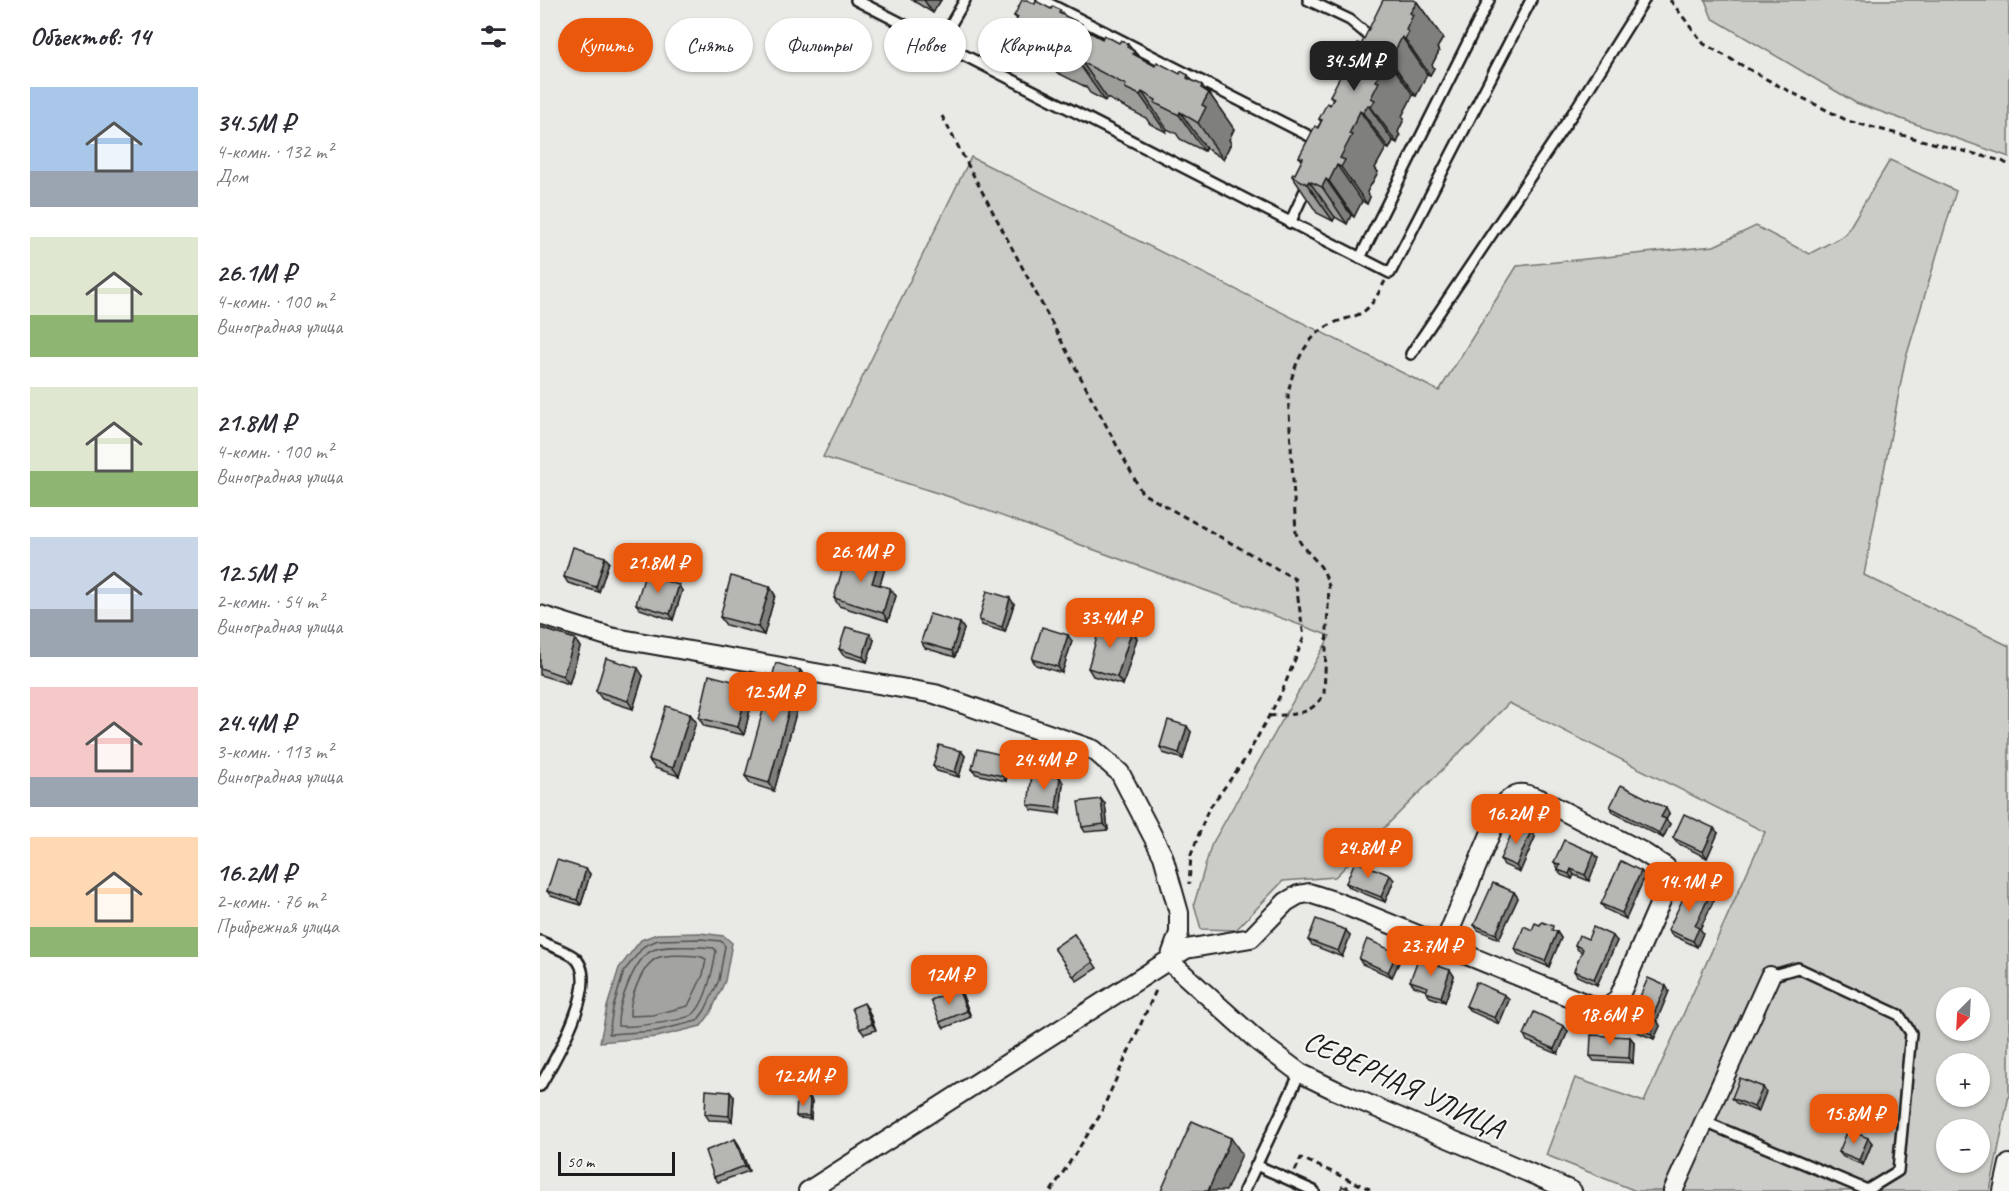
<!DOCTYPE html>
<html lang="ru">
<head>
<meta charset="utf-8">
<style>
  body { margin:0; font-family:Caveat,sans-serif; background:#f7f7f7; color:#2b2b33; height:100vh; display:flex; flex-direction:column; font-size:22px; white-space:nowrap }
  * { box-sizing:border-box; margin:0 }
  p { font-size:20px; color:#7c7c81 }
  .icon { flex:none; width:33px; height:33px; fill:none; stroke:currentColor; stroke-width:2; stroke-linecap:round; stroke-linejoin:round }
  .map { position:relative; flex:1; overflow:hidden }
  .side { display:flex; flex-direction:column; background:#fff; width:540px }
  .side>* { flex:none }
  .guide { position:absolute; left:18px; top:18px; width:570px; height:54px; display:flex; gap:12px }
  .needle { width:39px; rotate:204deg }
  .controls { position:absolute; left:1396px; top:987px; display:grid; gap:12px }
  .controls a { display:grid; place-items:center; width:54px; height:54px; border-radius:50%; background:#fff; box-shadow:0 2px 4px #0004; font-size:30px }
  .scale { position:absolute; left:18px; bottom:15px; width:117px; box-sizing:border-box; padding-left:6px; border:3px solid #1c1c1c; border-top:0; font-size:16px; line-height:21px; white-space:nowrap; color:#1c1c1c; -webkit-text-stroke:4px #f6f6f2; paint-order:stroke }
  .price { position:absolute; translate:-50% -51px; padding:0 14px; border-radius:12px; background:#ea580c; color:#fff; font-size:20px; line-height:39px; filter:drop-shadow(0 2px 3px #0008) }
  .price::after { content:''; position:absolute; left:50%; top:36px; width:18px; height:14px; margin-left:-9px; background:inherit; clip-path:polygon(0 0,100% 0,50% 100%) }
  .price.active { background:#222; color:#fff }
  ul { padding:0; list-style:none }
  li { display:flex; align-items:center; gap:18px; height:150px; padding:0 30px }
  li span { display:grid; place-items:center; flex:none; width:168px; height:120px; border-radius:0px; color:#555 }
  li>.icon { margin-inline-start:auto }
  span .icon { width:72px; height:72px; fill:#fffc; stroke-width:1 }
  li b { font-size:26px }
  h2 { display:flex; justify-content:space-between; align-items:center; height:72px; padding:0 30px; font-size:26px }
  .pill { padding:0 21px; border-radius:27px; background:#fff; box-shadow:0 2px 4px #0004; font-size:21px; line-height:54px }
  .pill.active { background:#ea580c; color:#fff }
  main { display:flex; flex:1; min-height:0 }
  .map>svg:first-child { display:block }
</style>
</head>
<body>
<main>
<section class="side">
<h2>Объектов: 14<svg class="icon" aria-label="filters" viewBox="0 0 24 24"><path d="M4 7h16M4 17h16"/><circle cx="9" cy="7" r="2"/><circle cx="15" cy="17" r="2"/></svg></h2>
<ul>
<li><span style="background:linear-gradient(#a9c7e8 70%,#9aa5b1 0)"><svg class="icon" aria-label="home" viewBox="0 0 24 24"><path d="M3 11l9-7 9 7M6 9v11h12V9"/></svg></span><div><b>34.5M ₽</b><p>4-комн. · 132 m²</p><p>Дом</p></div></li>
<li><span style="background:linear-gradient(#dfe7d0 65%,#8fb573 0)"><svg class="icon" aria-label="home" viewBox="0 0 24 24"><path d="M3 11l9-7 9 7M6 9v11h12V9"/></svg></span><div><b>26.1M ₽</b><p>4-комн. · 100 m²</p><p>Виноградная улица</p></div></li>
<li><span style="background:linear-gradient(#dfe7d0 70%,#8fb573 0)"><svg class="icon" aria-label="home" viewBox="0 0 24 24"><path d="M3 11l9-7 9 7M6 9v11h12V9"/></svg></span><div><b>21.8M ₽</b><p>4-комн. · 100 m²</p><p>Виноградная улица</p></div></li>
<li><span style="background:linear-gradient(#c9d6e8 60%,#9aa5b1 0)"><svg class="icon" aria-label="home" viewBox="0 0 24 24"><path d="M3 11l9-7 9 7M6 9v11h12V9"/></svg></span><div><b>12.5M ₽</b><p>2-комн. · 54 m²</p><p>Виноградная улица</p></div></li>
<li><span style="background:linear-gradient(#f6c9c9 75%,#9aa5b1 0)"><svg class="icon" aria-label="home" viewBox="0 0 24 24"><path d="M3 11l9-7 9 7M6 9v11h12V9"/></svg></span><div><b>24.4M ₽</b><p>3-комн. · 113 m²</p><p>Виноградная улица</p></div></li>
<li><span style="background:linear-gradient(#ffd9b3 75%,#8fb573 0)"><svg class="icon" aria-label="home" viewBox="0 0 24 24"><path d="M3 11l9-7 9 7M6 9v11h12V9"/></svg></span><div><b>16.2M ₽</b><p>2-комн. · 76 m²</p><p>Прибрежная улица</p></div></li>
</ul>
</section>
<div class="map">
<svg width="1469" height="1191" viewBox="0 0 1469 1191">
  <rect width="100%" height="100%" fill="#e9e9e5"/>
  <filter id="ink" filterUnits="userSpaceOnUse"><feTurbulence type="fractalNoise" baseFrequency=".0167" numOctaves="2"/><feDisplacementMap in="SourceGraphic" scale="12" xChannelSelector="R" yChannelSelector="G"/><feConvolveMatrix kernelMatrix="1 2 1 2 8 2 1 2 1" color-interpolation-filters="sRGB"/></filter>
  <g filter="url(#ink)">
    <g fill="#cbcbc7" stroke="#747472" stroke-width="1.5" fill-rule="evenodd">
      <polygon points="1165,0 1469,0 1469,157 1316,103 1172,18"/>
      <path d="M431,157L899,391L977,266L1174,246L1216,226L1269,254L1305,235L1350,160L1416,191L1365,361L1324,575L1469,646V1095L1450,1191H1096L1006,1155L1035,1078L1104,1102L1225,832L969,703L795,877L743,881L696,930L661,929L654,904L671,846L790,636L410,497L283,457ZM1407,998H1440V1030H1407ZM1407,1064H1440V1096H1407ZM1407,1130H1440V1162H1407Z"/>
    </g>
    <polygon fill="#a3a3a1" stroke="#6d6d6c" stroke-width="1.5" points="160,933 184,936 192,943 185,981 170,1014 161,1026 117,1037 60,1042 67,1007 79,968 101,940 117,934"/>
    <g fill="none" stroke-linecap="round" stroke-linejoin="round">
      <g stroke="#525251" stroke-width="1.5">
        <polygon points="160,939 181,941 185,946 179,980 165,1010 157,1021 116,1031 69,1034 73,1008 84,971 104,946 118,940"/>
        <path d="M160,947L174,948L176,951C174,966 166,1004 153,1014C144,1021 91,1028 78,1026C77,1007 94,958 113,950C126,945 145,947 160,947Z"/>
        <path d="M159,956L166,959L163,975L148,1006L113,1015L90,1016C89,1000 102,965 117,958C128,953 147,956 159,956Z"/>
      </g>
      <g stroke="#1c1c1c" stroke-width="14">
        <g id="service">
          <polyline points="316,0 850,273 991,0"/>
          <polyline points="502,0 779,141"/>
          <polyline points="768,0 810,20 835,41"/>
          <polyline points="400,43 425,0"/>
          <polyline points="750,223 768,184"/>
          <polyline points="820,258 949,0"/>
          <polyline points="871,354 1037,107 1104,0"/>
          <path d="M0,941C10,946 25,950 34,957C63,980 14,1061 0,1086"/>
          <polyline points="1165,1122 1327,1190 1358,1171 1371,1033 1359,1015 1258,968 1230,976"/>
          <polyline points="716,1165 774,1191"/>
          <polyline points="704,1191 760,1073"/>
        </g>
      </g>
      <g stroke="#1c1c1c" stroke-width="22">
        <g id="minor">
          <polyline points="0,615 70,637 395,694 554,750 580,773 623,856 639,913 639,933 629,961"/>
          <polyline points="629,961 720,1043 760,1073 795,1090 1032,1191"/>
          <path d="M268,1191L646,949L711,938L746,902L758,895L769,893L797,902L1059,1009L1071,1006L1079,997L1129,882L1126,867L1101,851L1000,799C980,792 977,790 962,806L904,944"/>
          <polyline points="1133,1191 1230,976"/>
          <polyline points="1463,1191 1469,1164"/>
        </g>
      </g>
      <g stroke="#1c1c1c" stroke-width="3" stroke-dasharray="6 4.5" stroke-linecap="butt">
        <polyline points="1130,0 1164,44 1237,85 1308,121 1462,161 1469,165"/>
        <polyline points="402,116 602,493 755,579 764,637 741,694 706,758 668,810 651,855 649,884"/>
        <path d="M729,716C753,714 770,717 784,694L789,586C787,582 786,576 784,572C776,557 761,550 756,533L748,394C753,367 765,336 792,324C801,319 814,318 823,312C833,305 839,292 845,281"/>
        <polyline points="755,1171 761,1158 834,1191"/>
        <polyline points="511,1191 559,1117 617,988"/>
        <polyline points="805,1191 810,1180"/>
      </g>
      <use href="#service" stroke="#f6f6f2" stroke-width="9"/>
      <use href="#minor" stroke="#f6f6f2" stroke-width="18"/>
    </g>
    <g fill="#9d9d9a" stroke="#1c1c1c" stroke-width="1.5">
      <polygon points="372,0 401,0 393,13"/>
      <polygon points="877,2 903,38 897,48 899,51 892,65 894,68 890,75 887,74 876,96 873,95 862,116 864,119 858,132 860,136 857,143 853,141 849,149 846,148 835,168 838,172 827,192 830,197 827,204 822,201 814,217 811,215 807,224 795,217 793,221 777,213 752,176 755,174 762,160 759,157 781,122 779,119 790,105 793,99 790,96 809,67 812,62 810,59 821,45"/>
      <polygon points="495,4 511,9 520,10 525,16 546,30 562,39 593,50 594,51 599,57 615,66 653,81 669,93 694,129 689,140 691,143 683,159 666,148 664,151 640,139 636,133 627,129 626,132 610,124 606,118 567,98 565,101 550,93 546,87 498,63 473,27 477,19 474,16"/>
      <polygon points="339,560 345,568 340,585 356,596 348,621 299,606 294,598"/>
      <polygon points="69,562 59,592 28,583 24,577"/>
      <polygon points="230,587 235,595 224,635 186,625 180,617"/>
      <polygon points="142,591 133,620 100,609 96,604"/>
      <polygon points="474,604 465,632 442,625 439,620"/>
      <polygon points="420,623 424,629 415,657 385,648 381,642"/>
      <polygon points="0,628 35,639 40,647 29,684 0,675"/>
      <polygon points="592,630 597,638 583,685 553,676 548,668"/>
      <polygon points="334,640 327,662 303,655 299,649"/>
      <polygon points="532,641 522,673 496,665 492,659"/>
      <polygon points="260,670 266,678 234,791 211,784 205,776"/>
      <polygon points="103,676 93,709 62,699 56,691"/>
      <polygon points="208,685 214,693 204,735 164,726 159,718"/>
      <polygon points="150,714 156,722 139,776 115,768 109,760"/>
      <polygon points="651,732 643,759 623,753 620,747"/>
      <polygon points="421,751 425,756 419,777 397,771 393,766"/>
      <polygon points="467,756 471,762 466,781 436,774 432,769"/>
      <polygon points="523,783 520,814 492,810 488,805"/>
      <polygon points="565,804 568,830 545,832 542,827"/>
      <polygon points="1070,807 1129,814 1126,820 1130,824 1123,838 1074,813"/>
      <polygon points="991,831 995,837 980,872 964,865 960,859"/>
      <polygon points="1178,833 1167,858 1137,843 1133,838"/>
      <polygon points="1058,858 1049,881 1034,875 1032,879 1021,875 1018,870 1018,868 1014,862"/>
      <polygon points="46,869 50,874 41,905 11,896 7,891"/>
      <polygon points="1101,871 1105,876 1086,919 1065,909 1061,904"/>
      <polygon points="854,880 845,902 810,888 806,883"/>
      <polygon points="974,892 978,898 959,939 938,930 934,925"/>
      <polygon points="1174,900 1160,929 1163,933 1157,947 1132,935 1128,930"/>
      <polygon points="992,930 1017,932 1021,938 1009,967 978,954 975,949"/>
      <polygon points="534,934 557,968 537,981 514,948"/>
      <polygon points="810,936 802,957 772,945 768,940"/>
      <polygon points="1048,939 1077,941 1057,985 1037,976 1034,971 1042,952 1038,950 1035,945"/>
      <polygon points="861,958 852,977 822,964 819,959"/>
      <polygon points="910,970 914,976 905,1002 890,997 886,992 887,991 874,986 870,981"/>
      <polygon points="418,989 422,994 431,1017 404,1028 400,1022"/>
      <polygon points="1129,991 1117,1020 1120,1026 1114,1039 1092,1030 1088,1024"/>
      <polygon points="969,1000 959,1024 930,1011 926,1006"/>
      <polygon points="328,1009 336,1030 324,1034 320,1029"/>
      <polygon points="1028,1031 1018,1054 987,1041 984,1035"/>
      <polygon points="1090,1037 1094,1042 1093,1063 1054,1061 1050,1056"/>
      <polygon points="1226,1092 1218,1112 1196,1103 1192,1098"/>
      <polygon points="194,1097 192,1121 169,1120 165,1114"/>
      <polygon points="270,1098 272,1101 271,1119 258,1118 256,1116"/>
      <polygon points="1328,1138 1332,1143 1323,1165 1303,1157 1299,1152"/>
      <polygon points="195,1139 199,1145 209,1171 178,1182 174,1177"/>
    </g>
    <g fill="#7f7f7d" stroke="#1c1c1c" stroke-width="1.5">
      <polygon points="384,0 401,0 393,13"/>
      <polygon points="877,2 903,38 897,48 899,51 892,65 894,68 890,75 865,39 866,30 870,13"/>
      <polygon points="862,37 887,74 876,96 850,60"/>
      <polygon points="588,44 594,52 594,51 620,87 587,47"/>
      <polygon points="847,58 873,95 862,116 864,119 858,132 860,136 857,143 831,107 831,98 836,81"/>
      <polygon points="542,62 567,98 565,101 540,65"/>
      <polygon points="648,75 666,99 661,88 662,85 668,94 669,93 694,129 689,140 691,143 683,159 658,123 647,78"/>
      <polygon points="602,92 627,129 626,132 600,95"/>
      <polygon points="828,105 853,141 849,149 823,113"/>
      <polygon points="820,111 846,148 835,168 838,172 827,192 830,197 827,204 801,167 800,158 809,134"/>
      <polygon points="640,112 666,148 664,151 639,115"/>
      <polygon points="797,165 822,201 814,217 789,181"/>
      <polygon points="786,179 811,215 807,224 782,187"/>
      <polygon points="769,181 795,217 793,221 767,184"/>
      <polygon points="65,557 69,562 59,592 56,587"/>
      <polygon points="339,560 345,568 338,591 332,583"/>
      <polygon points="139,585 142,591 133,620 130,614"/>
      <polygon points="230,587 235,595 224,635 218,627"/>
      <polygon points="350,588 356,596 348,621 343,613"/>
      <polygon points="470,598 474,604 465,632 462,627"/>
      <polygon points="420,623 424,629 415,657 412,651"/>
      <polygon points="592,630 597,638 583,685 577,677"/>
      <polygon points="330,634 334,640 327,662 323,657"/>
      <polygon points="528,635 532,641 522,673 518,667"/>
      <polygon points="35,639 40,647 29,684 23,676"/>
      <polygon points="98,668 103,676 93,709 88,701"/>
      <polygon points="260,670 266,678 234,791 229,783"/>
      <polygon points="208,685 214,693 204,735 198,727"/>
      <polygon points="150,714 156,722 139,776 133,768"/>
      <polygon points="647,726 651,732 643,759 639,753"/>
      <polygon points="421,751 425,756 419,777 415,772"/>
      <polygon points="467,756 471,762 466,781 463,776"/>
      <polygon points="520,777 523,783 520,814 516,808"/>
      <polygon points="561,799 565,804 568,830 564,824"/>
      <polygon points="1126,808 1129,814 1126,820 1130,824 1123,838 1119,833 1121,817"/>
      <polygon points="1174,828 1178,833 1167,858 1163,852"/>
      <polygon points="991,831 995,837 980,872 976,866"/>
      <polygon points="1054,853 1058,858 1049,881 1045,875"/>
      <polygon points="46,869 50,874 41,905 37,900"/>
      <polygon points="1031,869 1034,875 1032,879 1029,874"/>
      <polygon points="1101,871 1105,876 1086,919 1082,913"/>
      <polygon points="850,875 854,880 845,902 841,897"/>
      <polygon points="974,892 978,898 959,939 956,934"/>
      <polygon points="1170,894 1174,900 1160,929 1163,933 1157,947 1153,941 1155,926"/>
      <polygon points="806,930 810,936 802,957 798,951"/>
      <polygon points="1017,932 1021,938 1009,967 1005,961"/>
      <polygon points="1073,936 1077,941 1057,985 1054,979"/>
      <polygon points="857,953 861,958 852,977 848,972"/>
      <polygon points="910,970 914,976 905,1002 901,997"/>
      <polygon points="1126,986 1129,991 1117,1020 1120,1026 1114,1039 1111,1034 1112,1018"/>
      <polygon points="418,989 422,994 431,1017 427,1011"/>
      <polygon points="965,995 969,1000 959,1024 955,1018"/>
      <polygon points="324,1003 328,1009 336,1030 332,1024"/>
      <polygon points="1024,1026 1028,1031 1018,1054 1014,1049"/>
      <polygon points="1090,1037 1094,1042 1093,1063 1089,1058"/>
      <polygon points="1223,1087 1226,1092 1218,1112 1214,1107"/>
      <polygon points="190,1092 194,1097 192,1121 189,1116"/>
      <polygon points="270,1098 272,1101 271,1119 269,1116"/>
      <polygon points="691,1138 702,1154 686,1191 668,1191"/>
      <polygon points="1328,1138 1332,1143 1323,1165 1319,1160"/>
      <polygon points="195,1139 199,1145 209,1171 205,1166"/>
    </g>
    <g fill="#b6b6b3" stroke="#1c1c1c" stroke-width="1.5">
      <polygon points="482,0 487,0 495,4 496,1 511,9 513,6 520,10 519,13 542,24 540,27 562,39 564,35 579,43 581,40 588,44 587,47 594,51 593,54 615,66 617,62 640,74 641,71 648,75 647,78 662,85 661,88 669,93 662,105 666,107 658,123 640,112 639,115 615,103 616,100 602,92 600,95 585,88 586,85 542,62 540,65 525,57 526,54 473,27 478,17 474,16"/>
      <polygon points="843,0 874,0 877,2 870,13 873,15 866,30 869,32 865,39 862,37 850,60 847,58 836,81 839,82 831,98 835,100 831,107 828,105 823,113 820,111 809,134 812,135 800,158 805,160 801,167 797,165 789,181 786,179 782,187 769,181 767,184 752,176 753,173 755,174 763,158 759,157 775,126 778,128 782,120 779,119 787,103 790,105 794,98 790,96 806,65 809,67 813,60 810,59 818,43 821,45"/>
      <polygon points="33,547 65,557 56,587 24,577"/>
      <polygon points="308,550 339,560 332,583 350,588 343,613 294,598"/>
      <polygon points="105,575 139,585 130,614 96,604"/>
      <polygon points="191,576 230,587 218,627 180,617"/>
      <polygon points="447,591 470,598 462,627 439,620"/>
      <polygon points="390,614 420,623 412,651 381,642"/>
      <polygon points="562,620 592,630 577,677 548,668"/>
      <polygon points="306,627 330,634 323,657 299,649"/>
      <polygon points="502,627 528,635 518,667 492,659"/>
      <polygon points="0,628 35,639 23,676 0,668"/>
      <polygon points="66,658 98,668 88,701 56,691"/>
      <polygon points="236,663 260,670 229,783 205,776"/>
      <polygon points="169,675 208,685 198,727 159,718"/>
      <polygon points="126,706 150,714 133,768 109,760"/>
      <polygon points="628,720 647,726 639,753 620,747"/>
      <polygon points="399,745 421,751 415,772 393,766"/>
      <polygon points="437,749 467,756 463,776 432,769"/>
      <polygon points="492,774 520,777 516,808 488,805"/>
      <polygon points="1081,785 1126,808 1121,817 1126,819 1119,833 1070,807"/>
      <polygon points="561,799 564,824 542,827 538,802"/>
      <polygon points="1144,814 1174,828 1163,852 1133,838"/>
      <polygon points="976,824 991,831 976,866 960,859"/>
      <polygon points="1024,840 1054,853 1045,875 1031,869 1029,874 1018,870 1020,865 1014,862"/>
      <polygon points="17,860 46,869 37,900 7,891"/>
      <polygon points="815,861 850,875 841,897 806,883"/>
      <polygon points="1081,861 1101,871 1082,913 1061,904"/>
      <polygon points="953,883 974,892 956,934 934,925"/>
      <polygon points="1150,884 1170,894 1155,926 1159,928 1153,941 1128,930"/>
      <polygon points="776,919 806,930 798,951 768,940"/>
      <polygon points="1002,922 1013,926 1012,930 1017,932 1005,961 975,949 984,926 992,930 995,923 1000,925"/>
      <polygon points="1053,927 1073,936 1054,979 1034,971 1043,949 1035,945 1039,935 1048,939"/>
      <polygon points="534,934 553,962 533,976 514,948"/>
      <polygon points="827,939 857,953 848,972 819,959"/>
      <polygon points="878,959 910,970 901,997 886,992 888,987 870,981"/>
      <polygon points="1108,978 1126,986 1112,1018 1116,1020 1111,1034 1088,1024"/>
      <polygon points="936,982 965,995 955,1018 926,1006"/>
      <polygon points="418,989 427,1011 400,1022 391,1000"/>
      <polygon points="324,1003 332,1024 320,1029 312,1008"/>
      <polygon points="994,1012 1024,1026 1014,1049 984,1035"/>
      <polygon points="1051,1035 1090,1037 1089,1058 1050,1056"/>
      <polygon points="1200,1078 1223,1087 1214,1107 1192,1098"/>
      <polygon points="166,1090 190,1092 189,1116 165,1114"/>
      <polygon points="257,1098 270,1098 269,1116 256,1116"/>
      <polygon points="652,1121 691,1138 668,1191 621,1191"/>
      <polygon points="1308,1130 1328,1138 1319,1160 1299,1152"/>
      <polygon points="195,1139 205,1166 174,1177 165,1151"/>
      <polygon points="802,1186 813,1191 800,1191"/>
    </g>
  </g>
  <g text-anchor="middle" stroke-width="4.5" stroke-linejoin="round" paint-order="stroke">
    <g font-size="30" fill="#1c1c1c" stroke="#f6f6f2">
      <text transform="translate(864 1084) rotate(25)" y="10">СЕВЕРНАЯ УЛИЦА</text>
    </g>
  </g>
</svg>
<div class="controls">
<a><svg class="needle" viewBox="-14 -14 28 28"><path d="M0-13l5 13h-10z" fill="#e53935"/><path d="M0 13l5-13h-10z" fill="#7c7c81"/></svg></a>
<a>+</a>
<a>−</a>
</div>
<div class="scale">50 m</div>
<b class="price active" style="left:814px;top:92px">34.5M ₽</b>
<b class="price" style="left:321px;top:583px">26.1M ₽</b>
<b class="price" style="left:118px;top:594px">21.8M ₽</b>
<b class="price" style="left:570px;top:649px">33.4M ₽</b>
<b class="price" style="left:233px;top:723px">12.5M ₽</b>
<b class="price" style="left:504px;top:791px">24.4M ₽</b>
<b class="price" style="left:976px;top:845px">16.2M ₽</b>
<b class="price" style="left:828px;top:879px">24.8M ₽</b>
<b class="price" style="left:1149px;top:913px">14.1M ₽</b>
<b class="price" style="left:891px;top:977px">23.7M ₽</b>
<b class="price" style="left:409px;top:1006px">12M ₽</b>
<b class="price" style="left:1070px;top:1046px">18.6M ₽</b>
<b class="price" style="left:263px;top:1107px">12.2M ₽</b>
<b class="price" style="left:1314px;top:1145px">15.8M ₽</b>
<div class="guide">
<a class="pill active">Купить</a>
<a class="pill">Снять</a>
<a class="pill">Фильтры</a>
<a class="pill">Новое</a>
<a class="pill">Квартира</a>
</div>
</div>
</main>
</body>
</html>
